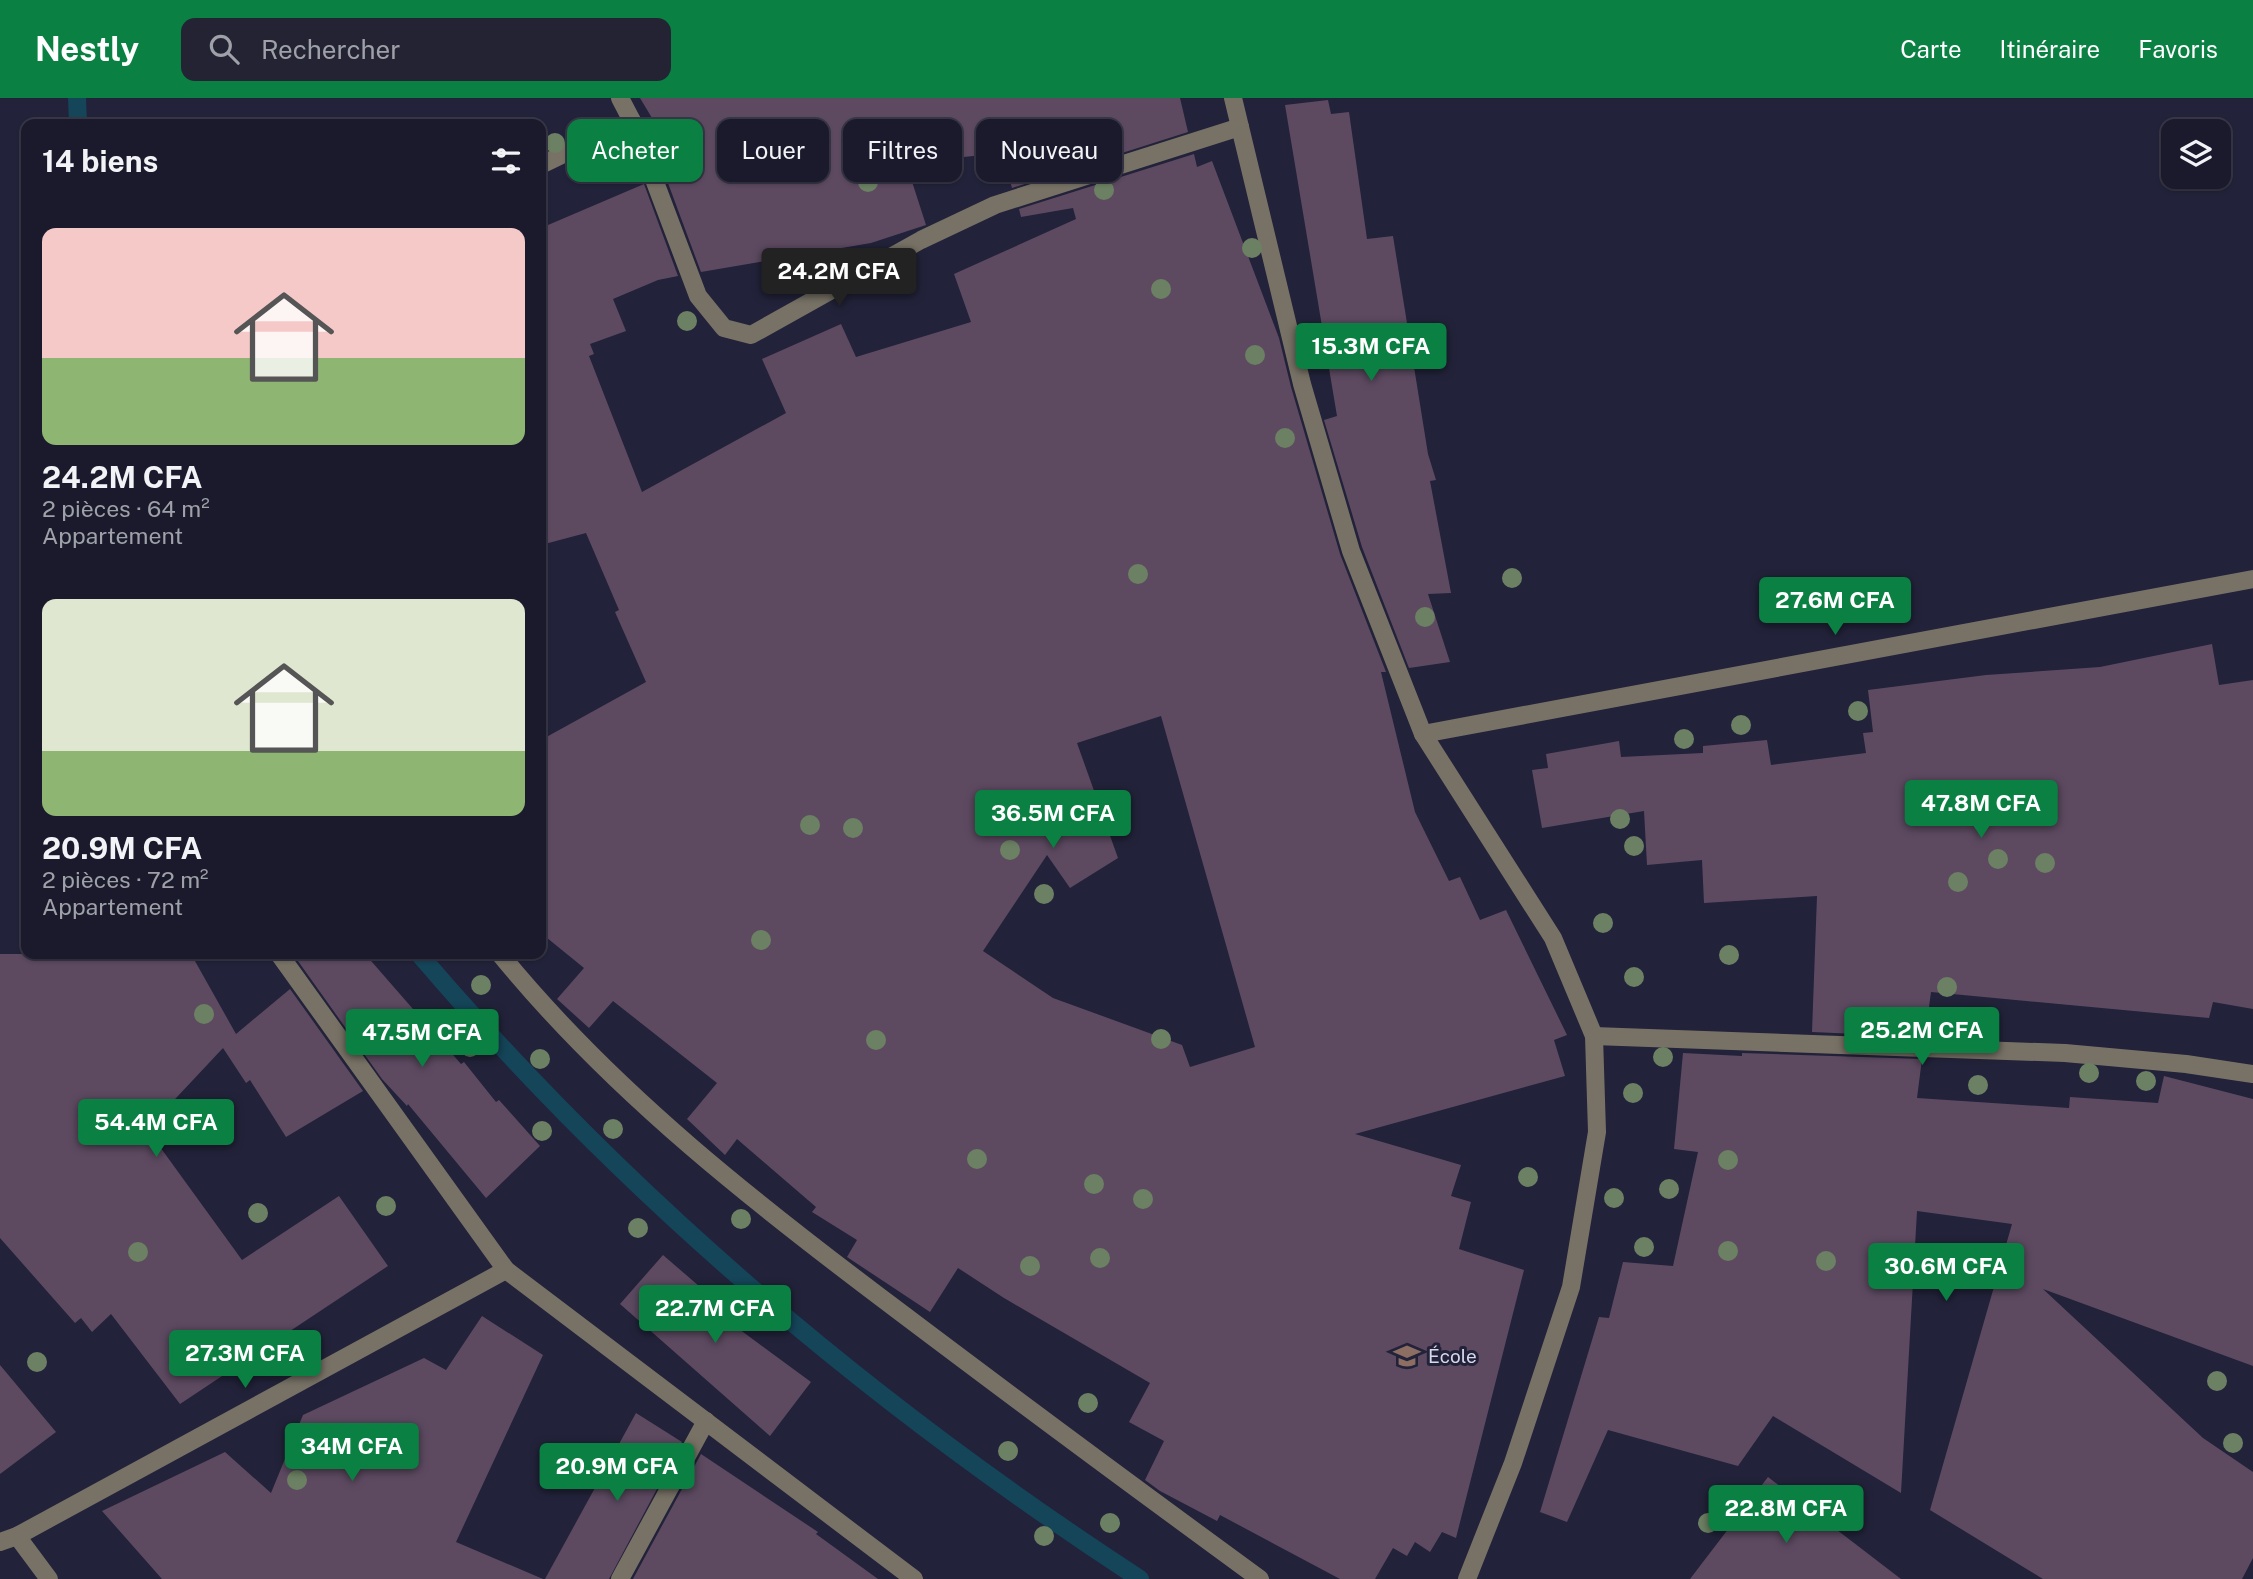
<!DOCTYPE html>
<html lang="fr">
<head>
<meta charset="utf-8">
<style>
  body { margin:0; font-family:"Public Sans",sans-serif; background:#232334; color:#f1f3f6; height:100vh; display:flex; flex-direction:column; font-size:26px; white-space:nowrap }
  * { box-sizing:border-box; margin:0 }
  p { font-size:23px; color:#9fa1a9 }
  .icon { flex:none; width:38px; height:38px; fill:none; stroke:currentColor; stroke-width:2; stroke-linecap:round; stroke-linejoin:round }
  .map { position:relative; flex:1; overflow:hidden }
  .side { position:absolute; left:21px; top:21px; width:525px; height:840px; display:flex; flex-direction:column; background:#1a1a2c; border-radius:14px; box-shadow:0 2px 5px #0004,0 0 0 2px #383848 }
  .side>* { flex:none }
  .hud { position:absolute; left:567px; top:21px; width:665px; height:63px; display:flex; gap:14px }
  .fabs { position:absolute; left:2161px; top:21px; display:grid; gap:14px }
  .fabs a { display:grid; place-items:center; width:70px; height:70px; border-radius:14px; background:#1a1a2c; box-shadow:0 2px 5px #0004,0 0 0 2px #383848; font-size:35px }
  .price { position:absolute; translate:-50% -60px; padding:0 16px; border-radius:7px; background:#0b8043; color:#fff; font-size:23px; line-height:46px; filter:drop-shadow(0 2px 4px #0008) }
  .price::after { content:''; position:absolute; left:50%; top:42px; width:21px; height:16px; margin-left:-10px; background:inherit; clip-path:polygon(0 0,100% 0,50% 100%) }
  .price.on { background:#222; color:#fff }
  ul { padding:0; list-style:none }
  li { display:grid; align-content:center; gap:14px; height:371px; padding:0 21px }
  li span { display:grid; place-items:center; height:217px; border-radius:14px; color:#555 }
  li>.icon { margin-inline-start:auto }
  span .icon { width:126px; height:126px; fill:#fffc; stroke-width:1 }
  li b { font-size:30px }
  h2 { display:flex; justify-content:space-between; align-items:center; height:84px; padding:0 21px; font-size:30px }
  .tag { padding:0 24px; border-radius:14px; background:#1a1a2c; box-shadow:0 2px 5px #0004,0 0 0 2px #383848; font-size:24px; line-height:63px }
  .tag.on { background:#0b8043; color:#fff }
  header { display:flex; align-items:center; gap:42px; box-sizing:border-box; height:98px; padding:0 35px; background:#0b8043; color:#fff }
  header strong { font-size:33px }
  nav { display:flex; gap:38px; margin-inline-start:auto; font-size:24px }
  .search { width:490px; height:63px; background:#232334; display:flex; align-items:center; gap:18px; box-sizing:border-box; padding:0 24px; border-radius:14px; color:#9fa1a9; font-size:26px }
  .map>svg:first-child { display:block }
</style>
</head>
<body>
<header>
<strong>Nestly</strong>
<div class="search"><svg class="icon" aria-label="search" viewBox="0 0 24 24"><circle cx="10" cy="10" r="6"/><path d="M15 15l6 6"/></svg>Rechercher</div>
<nav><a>Carte</a><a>Itinéraire</a><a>Favoris</a></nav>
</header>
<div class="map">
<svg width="2253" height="1481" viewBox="0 0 2253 1481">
  <rect width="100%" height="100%" fill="#22223a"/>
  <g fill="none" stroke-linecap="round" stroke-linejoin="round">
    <g stroke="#154559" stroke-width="18">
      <polyline points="77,0 78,26"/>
      <path d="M419,856C626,1099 873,1307 1140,1481"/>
    </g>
  </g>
  <g fill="#5d4a61" fill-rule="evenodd">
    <polygon points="640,0 1180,0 1188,34 1012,90 1002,55 906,65 926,127 871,145 701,174 665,77 682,70"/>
    <polygon points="1328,2 1331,16 1349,14 1367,141 1393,138 1428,356 1436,382 1430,383 1451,495 1428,496 1450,564 1409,570 1362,449 1324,322 1337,318 1285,7"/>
    <path d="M1194,56L1197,69L1212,63L1279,240L1291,289L1340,456L1386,574H1381L1415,714L1449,783L1460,779L1480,822L1506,812L1567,937L1554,942L1565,978L1355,1036L1461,1067L1451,1098L1471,1104L1459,1151L1524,1172L1456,1440L1442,1434L1430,1454L1415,1444L1407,1458L1393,1450L1375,1481H1340L1220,1417L1217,1423L1160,1393L1145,1382L1164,1343L1129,1324L1150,1285L1004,1200L958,1170L930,1214L847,1159L857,1142L812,1114L816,1109L737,1041L725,1057L687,1021L717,985L613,903L589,930L557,901L584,870L541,835V642L646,584L615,514L619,512L586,435L541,447V130L644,86L678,178L658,182L613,201L626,233L590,246L594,256L589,258L642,394L786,315L762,261L841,226L856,259L971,224L954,176L1076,121L1073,110L1021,119L1019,111ZM1161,618L1255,949L1190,969L1182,947L1053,900L983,853L1047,757L1070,790L1118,760L1077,645Z"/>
    <polygon points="2212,546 2219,587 2253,582 2253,911 2213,904 2209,920 1931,894 1925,939 1812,934 1817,798 1704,805 1702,762 1647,767 1644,713 1542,730 1532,672 1548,670 1546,656 1619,643 1621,659 1703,655 1703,648 1767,642 1771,667 1866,655 1863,635 1873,634 1868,592 1986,577 2100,569"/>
    <polygon points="0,856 191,856 236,936 290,891 363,993 286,1039 250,982 246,985 223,950 147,1031 242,1162 339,1098 388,1168 180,1306 111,1216 92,1234 81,1220 75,1225 0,1140"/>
    <polygon points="293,856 365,856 461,966 464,964 496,1004 499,1002 540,1048 486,1100 408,1006 407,1008 382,981"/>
    <polygon points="1683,955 1742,958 1742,955 1922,961 1917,1000 2069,1010 2070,999 2158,1005 2164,978 2253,1001 2253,1268 2043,1191 2203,1340 2253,1374 2253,1460 2242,1481 2043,1481 1930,1412 2012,1126 1917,1113 1901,1395 1773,1318 1738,1368 1608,1332 1567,1424 1540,1414 1599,1219 1609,1220 1623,1164 1673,1168 1698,1054 1674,1051"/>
    <polygon points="663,1157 743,1226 739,1231 811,1284 770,1338 620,1206"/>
    <polygon points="482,1218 543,1257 456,1444 543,1481 162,1481 102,1413 225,1354 271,1395 303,1317 424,1260 446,1272"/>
    <polygon points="0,1267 56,1334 0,1376"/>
    <polygon points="636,1315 682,1344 609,1481 545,1481"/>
    <polygon points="701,1356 818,1434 816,1436 878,1481 633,1481"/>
    <polygon points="1768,1379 1901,1481 1690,1481"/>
  </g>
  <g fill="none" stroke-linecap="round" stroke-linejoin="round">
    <g stroke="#787266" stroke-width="18">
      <polyline points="620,0 632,23"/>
      <polyline points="1233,0 1302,286 1351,453 1423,636 1553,840 1594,938 1597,1034 1571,1189 1513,1365 1467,1481"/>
      <polyline points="541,67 632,23 698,198 724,230 751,237 921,142 995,107 1240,29"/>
      <polyline points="1423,636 2253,481"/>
      <polyline points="279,856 506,1172 914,1481"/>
      <path d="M500,856C614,996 760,1109 904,1217C1022,1306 1141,1394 1260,1481"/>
      <polyline points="1594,938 2065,955 2186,966 2253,976"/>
      <polyline points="17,1438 49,1481"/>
      <polyline points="0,1444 17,1438 506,1172"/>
      <polyline points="620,1481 706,1323"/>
    </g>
  </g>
  <g fill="#6c8163">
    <circle cx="555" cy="45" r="10"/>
    <circle cx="868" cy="84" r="10"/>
    <circle cx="1104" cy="92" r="10"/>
    <circle cx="1252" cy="150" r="10"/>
    <circle cx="1161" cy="191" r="10"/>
    <circle cx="687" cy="223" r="10"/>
    <circle cx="1255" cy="257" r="10"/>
    <circle cx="1285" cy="340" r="10"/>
    <circle cx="1138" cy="476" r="10"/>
    <circle cx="1512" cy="480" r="10"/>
    <circle cx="1425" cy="519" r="10"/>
    <circle cx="1858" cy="613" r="10"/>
    <circle cx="1741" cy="627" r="10"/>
    <circle cx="1684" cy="641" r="10"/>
    <circle cx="1620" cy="721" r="10"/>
    <circle cx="810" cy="727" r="10"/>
    <circle cx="853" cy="730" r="10"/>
    <circle cx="1634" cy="748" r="10"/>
    <circle cx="1010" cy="752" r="10"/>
    <circle cx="1998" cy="761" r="10"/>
    <circle cx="2045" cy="765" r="10"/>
    <circle cx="1958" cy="784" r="10"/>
    <circle cx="1044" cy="796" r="10"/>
    <circle cx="1603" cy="825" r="10"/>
    <circle cx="761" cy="842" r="10"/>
    <circle cx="1729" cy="857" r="10"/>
    <circle cx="1634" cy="879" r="10"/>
    <circle cx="481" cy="887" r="10"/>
    <circle cx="1947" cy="889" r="10"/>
    <circle cx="204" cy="916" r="10"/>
    <circle cx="1161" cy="941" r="10"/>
    <circle cx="876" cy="942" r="10"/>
    <circle cx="470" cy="949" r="10"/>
    <circle cx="1663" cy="959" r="10"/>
    <circle cx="540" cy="961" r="10"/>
    <circle cx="2089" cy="975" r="10"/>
    <circle cx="2146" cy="983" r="10"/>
    <circle cx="1978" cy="987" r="10"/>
    <circle cx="1633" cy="995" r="10"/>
    <circle cx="195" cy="1029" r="10"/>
    <circle cx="613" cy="1031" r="10"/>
    <circle cx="542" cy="1033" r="10"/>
    <circle cx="977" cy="1061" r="10"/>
    <circle cx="1728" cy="1062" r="10"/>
    <circle cx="1528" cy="1079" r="10"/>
    <circle cx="1094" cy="1086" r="10"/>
    <circle cx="1669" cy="1091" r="10"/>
    <circle cx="1614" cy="1100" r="10"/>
    <circle cx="1143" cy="1101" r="10"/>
    <circle cx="386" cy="1108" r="10"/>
    <circle cx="258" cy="1115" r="10"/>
    <circle cx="741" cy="1121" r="10"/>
    <circle cx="638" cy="1130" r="10"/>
    <circle cx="1644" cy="1149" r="10"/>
    <circle cx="1728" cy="1153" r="10"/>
    <circle cx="138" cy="1154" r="10"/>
    <circle cx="1100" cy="1160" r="10"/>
    <circle cx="1826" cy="1163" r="10"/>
    <circle cx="1030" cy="1168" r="10"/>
    <circle cx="1913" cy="1179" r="10"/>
    <circle cx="37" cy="1264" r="10"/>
    <circle cx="2217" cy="1283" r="10"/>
    <circle cx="1088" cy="1305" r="10"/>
    <circle cx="2233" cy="1345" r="10"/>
    <circle cx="1008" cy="1353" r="10"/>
    <circle cx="297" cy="1382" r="10"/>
    <circle cx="1110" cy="1425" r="10"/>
    <circle cx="1708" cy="1425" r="10"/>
    <circle cx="1044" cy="1438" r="10"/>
  </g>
  <defs>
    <g id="school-bare" transform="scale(2.1)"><path d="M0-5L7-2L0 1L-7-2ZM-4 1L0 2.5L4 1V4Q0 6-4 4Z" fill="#8d6e63" stroke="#22223a" stroke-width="2.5" paint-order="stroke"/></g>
  </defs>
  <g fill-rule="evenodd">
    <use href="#school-bare" x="1407" y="1258"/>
  </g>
  <g text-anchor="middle" stroke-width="6" stroke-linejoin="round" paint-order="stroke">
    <g font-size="19" fill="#d7d8e9" stroke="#22223a" text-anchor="start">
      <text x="1428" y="1265">École</text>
    </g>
  </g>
</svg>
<div class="fabs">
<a><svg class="icon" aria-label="layers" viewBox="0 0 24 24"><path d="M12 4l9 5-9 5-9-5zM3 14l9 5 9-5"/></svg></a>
</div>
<b class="price on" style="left:839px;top:210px">24.2M CFA</b>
<b class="price" style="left:1371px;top:285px">15.3M CFA</b>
<b class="price" style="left:1835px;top:539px">27.6M CFA</b>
<b class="price" style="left:1981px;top:742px">47.8M CFA</b>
<b class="price" style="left:1053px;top:752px">36.5M CFA</b>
<b class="price" style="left:1922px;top:969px">25.2M CFA</b>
<b class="price" style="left:422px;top:971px">47.5M CFA</b>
<b class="price" style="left:156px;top:1061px">54.4M CFA</b>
<b class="price" style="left:1946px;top:1205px">30.6M CFA</b>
<b class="price" style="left:715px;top:1247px">22.7M CFA</b>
<b class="price" style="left:245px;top:1292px">27.3M CFA</b>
<b class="price" style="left:352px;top:1385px">34M CFA</b>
<b class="price" style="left:617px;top:1405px">20.9M CFA</b>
<b class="price" style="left:1786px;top:1447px">22.8M CFA</b>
<div class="hud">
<a class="tag on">Acheter</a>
<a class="tag">Louer</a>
<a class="tag">Filtres</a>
<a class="tag">Nouveau</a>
</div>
<section class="side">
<h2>14 biens<svg class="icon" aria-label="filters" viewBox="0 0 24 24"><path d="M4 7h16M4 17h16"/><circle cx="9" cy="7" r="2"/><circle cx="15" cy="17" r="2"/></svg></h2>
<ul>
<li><span style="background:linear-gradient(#f6c9c9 60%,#8fb573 0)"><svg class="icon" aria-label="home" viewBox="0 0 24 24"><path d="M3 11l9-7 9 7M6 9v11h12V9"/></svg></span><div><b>24.2M CFA</b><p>2 pièces · 64 m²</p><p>Appartement</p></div></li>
<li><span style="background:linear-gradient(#dfe7d0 70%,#8fb573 0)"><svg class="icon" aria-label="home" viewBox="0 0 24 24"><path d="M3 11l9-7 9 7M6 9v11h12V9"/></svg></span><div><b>20.9M CFA</b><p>2 pièces · 72 m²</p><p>Appartement</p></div></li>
</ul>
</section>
</div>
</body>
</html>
